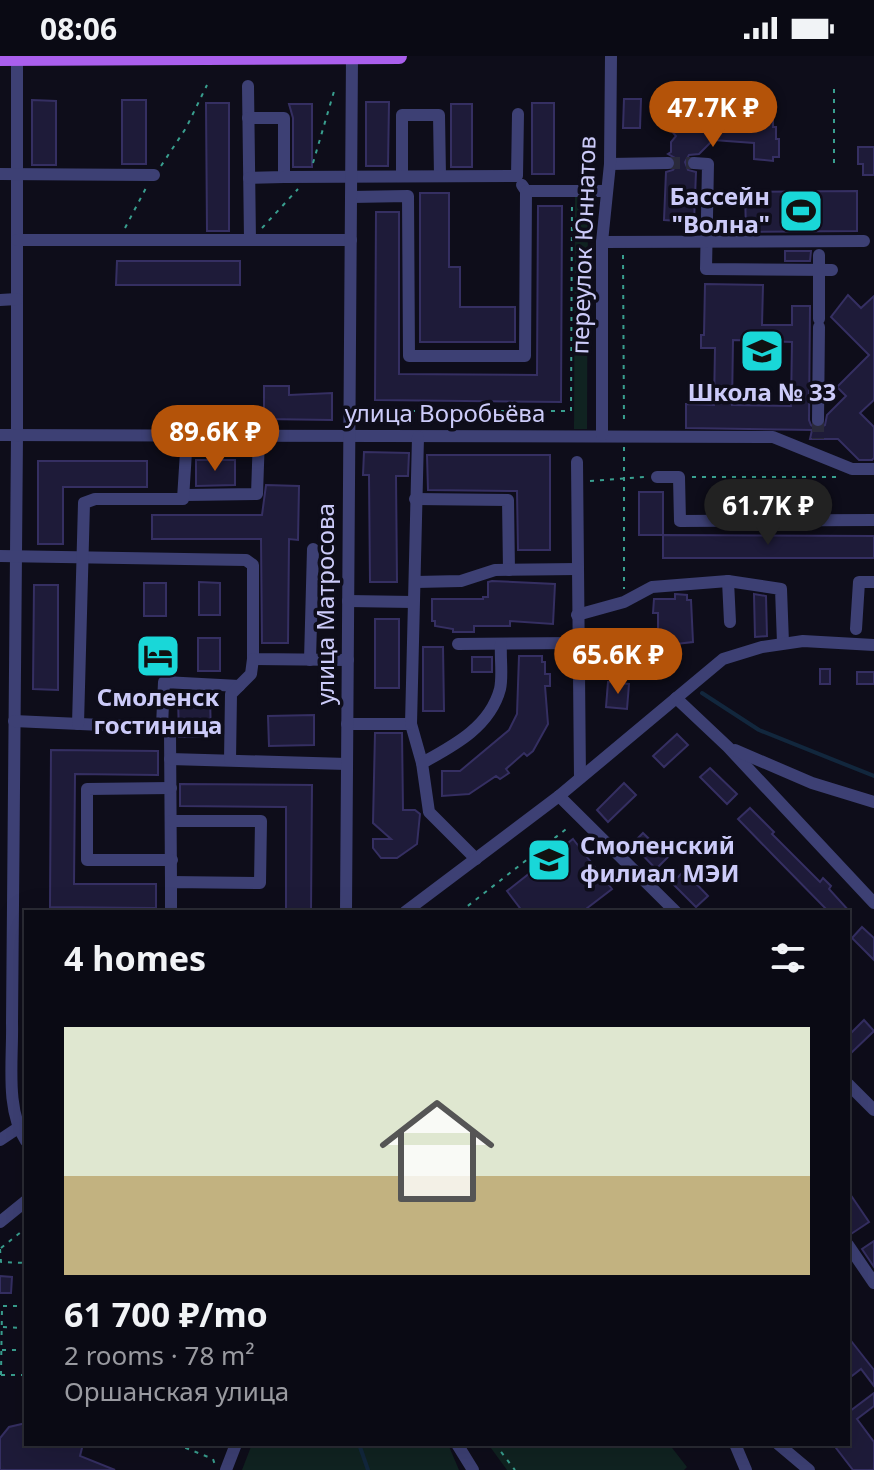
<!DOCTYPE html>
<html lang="en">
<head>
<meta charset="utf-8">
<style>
  body { margin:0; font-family:"Noto Sans",sans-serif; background:#181822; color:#f1f3f6; height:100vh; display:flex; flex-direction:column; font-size:30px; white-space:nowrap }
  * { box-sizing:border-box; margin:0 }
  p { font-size:26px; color:#999aa0 }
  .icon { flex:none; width:44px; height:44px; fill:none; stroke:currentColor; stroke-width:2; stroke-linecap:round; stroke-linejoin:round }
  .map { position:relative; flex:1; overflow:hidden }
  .details { position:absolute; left:24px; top:854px; width:826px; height:536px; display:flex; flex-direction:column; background:#0a0a14; border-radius:0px; box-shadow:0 8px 32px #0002,0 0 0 2px #2a2b34 }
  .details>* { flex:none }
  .price { position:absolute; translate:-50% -68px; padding:0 18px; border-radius:28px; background:#b45309; color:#fff; font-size:26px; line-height:52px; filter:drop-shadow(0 2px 4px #0008) }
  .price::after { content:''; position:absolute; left:50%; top:48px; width:24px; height:18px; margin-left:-12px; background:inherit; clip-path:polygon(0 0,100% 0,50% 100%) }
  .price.selected { background:#222; color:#fff }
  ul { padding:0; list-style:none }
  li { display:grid; align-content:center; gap:16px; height:424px; padding:0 40px }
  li+li { border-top:2px solid #2a2b34 }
  li span { display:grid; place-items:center; height:248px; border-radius:0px; color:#555 }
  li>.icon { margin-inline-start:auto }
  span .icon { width:144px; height:144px; fill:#fffc; stroke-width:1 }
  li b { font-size:34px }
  h2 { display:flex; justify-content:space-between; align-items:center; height:96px; padding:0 40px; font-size:34px }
  .status { display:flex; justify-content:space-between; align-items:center; height:56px; padding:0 40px; background:#0a0a14; direction:ltr }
  .status svg { height:22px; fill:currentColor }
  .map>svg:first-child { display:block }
</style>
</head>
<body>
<div class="status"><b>08:06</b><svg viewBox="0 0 49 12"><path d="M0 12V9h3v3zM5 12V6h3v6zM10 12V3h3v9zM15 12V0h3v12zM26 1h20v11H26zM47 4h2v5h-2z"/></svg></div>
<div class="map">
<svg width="874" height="1414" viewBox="0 0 874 1414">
  <rect width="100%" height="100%" fill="#0e0d1a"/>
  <g fill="#102321">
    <polygon points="575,139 588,139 587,373 574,373"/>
    <polygon points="252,1388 448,1388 459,1414 242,1414"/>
    <polygon points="488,1388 669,1388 687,1411 684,1414 507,1414"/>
  </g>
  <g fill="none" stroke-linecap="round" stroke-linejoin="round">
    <g stroke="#12273d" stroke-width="4">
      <polyline points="702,637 759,674 874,720"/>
      <polyline points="359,1388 368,1414"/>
    </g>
  </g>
  <g fill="#1e1b39" stroke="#352f62" stroke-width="2" fill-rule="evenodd">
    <polygon points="624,43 641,43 640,72 623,72"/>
    <polygon points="32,44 56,45 56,109 32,109"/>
    <rect x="122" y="44" width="24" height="64"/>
    <polygon points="366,46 389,46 388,110 366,110"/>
    <polygon points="206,47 229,47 229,175 207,175"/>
    <rect x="532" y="47" width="22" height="71"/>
    <polygon points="289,48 312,48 312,111 293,111 293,62"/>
    <rect x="451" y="48" width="21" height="63"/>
    <polygon points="750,51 773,51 773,71 776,71 776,83 779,83 779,101 773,101 773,105 754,103 754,87 713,84 699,98 689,99 685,106 688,114 696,116 694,166 664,164 666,116 673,114 677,108 675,102 668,98 671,96 671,86 676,80 670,73 674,69 672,67 689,55 694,61 700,55 711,56 711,53 750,54"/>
    <polygon points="858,91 874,91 874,119 863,119 863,108 858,108"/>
    <polygon points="857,135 857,175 746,176 745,136"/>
    <polygon points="420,137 449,137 449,211 460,211 460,251 515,251 515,286 420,286"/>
    <polygon points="538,150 562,150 561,346 375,344 376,156 399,156 399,318 537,319"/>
    <polygon points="785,195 811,195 810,205 785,205"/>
    <polygon points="117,205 240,205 240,229 116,229"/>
    <path d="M705,228L763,229L762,269H792V250H810L809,364L811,369L817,373L825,369L827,359L846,340L837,331L869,299L831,261L848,239L861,252L874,240V344L860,357L874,371V402L872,404H859L838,383H810L812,374L686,372V348L714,349L715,292H701V279H704ZM733,284L792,286L791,350L732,349Z"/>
    <polygon points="264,330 289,330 289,339 332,337 332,364 264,363"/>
    <polygon points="364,396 409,397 408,420 396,420 397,526 370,526 369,419 363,419"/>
    <polygon points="427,399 550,399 550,494 518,494 517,435 428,434"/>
    <polygon points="196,404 235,404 235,429 196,430"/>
    <polygon points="38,405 147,405 147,431 63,431 63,488 38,488"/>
    <polygon points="266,429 299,430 298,484 289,483 288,587 262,587 261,483 152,483 152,459 262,459"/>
    <rect x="639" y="436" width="24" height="43"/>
    <polygon points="663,479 874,480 874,502 663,502"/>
    <polygon points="492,525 555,528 553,568 510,565 510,570 474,570 474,576 453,576 453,573 435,570 435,565 432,565 432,543 483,543 483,541 488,541 488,526"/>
    <polygon points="199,526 220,527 220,559 199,559"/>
    <rect x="144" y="527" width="22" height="33"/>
    <polygon points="34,529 58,529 58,634 33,633"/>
    <polygon points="675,538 687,539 687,544 691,544 693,586 658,590 658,557 653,557 654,543 675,543"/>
    <polygon points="754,538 766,540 767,580 755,581"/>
    <rect x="375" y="563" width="24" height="69"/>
    <polygon points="143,581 166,582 166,615 143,615"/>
    <rect x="198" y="582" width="22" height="33"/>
    <polygon points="423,591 443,591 444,655 423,655"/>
    <polygon points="519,600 542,600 542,606 545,606 545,618 550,618 550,630 545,630 548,668 533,695 527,700 524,697 506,713 509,717 500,723 496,720 469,738 442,740 442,715 460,715 509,674 517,658"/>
    <rect x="472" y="601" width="20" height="15"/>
    <rect x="820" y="613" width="10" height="15"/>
    <rect x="857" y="616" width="17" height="12"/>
    <polygon points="608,626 629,628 627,653 606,651"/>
    <polygon points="210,641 211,680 179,681 178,642"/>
    <polygon points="314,659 314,689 269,690 268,660"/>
    <polygon points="375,677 402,677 403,754 415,754 420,758 417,788 397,802 381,802 373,792 373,783 391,783 373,767"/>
    <polygon points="677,678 688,689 664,711 653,700"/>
    <polygon points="51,694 158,695 158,719 75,718 74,828 156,828 156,852 50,851"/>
    <polygon points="710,712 737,738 727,748 700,721"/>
    <polygon points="624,727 636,739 608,766 597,754"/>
    <polygon points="180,728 312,729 311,856 286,856 286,751 180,750"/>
    <polygon points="750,752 774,776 772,778 820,826 823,822 831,830 829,833 850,856 829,856 774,800 738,763"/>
    <polygon points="643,777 668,801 656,813 632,788"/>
    <polygon points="573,783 612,833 582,856 523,856 507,835"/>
    <polygon points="684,815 708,840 696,851 672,827"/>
    <polygon points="862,871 874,882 874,904 852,882"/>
    <polygon points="864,964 874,975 848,1000 848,980"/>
    <polygon points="848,1135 869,1166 848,1180"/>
    <polygon points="874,1185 874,1211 862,1193"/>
    <polygon points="0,1220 12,1221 11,1237 0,1237"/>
    <polygon points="848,1281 874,1314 874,1330 861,1313 848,1323"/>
    <polygon points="874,1337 874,1350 857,1363 874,1386 874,1414 853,1414 833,1388 848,1388 848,1352 850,1355"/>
    <polygon points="26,1367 26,1388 83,1388 80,1400 115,1414 0,1414 0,1382 9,1371"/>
  </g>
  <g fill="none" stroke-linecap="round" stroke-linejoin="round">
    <g stroke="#2a2a3b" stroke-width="12" stroke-dasharray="12 6" stroke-linecap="butt">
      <polyline points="668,107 694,107"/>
      <polyline points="818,364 818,383"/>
    </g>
    <g stroke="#399f8f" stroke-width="2" stroke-dasharray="4 6" stroke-linecap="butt">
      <polyline points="834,33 834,109"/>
      <polyline points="313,107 335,32"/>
      <polyline points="161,110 186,72 207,29"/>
      <polyline points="125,172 146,132"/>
      <polyline points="262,172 298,133"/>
      <polyline points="623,199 624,369"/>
      <polyline points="361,355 571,355 572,148"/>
      <polyline points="624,391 624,533"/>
      <polyline points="692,421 838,421"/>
      <polyline points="590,425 644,421"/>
      <polyline points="460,856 570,770"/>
      <polyline points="25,1173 25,1319"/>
      <polyline points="1,1192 26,1172"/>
      <polyline points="0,1193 1,1206 25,1207"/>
      <polyline points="3,1271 24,1272"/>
      <polyline points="2,1294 24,1294"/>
      <polyline points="1,1319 2,1250 24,1250"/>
      <polyline points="1,1319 23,1319"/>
      <polyline points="176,1388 213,1403 215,1409"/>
      <polyline points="495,1388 515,1414"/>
    </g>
    <g stroke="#3d4074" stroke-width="12">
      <path d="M17,0V380L12,967C13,1004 5,1053 26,1085"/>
      <polyline points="248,30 250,184"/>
      <polyline points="248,62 284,62 284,121 249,122"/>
      <polyline points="694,107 708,108 706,213 832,214"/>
      <polyline points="610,108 668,107"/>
      <polyline points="0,118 154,119"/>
      <polyline points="402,120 402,59 439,59 440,120"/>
      <polyline points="284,121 517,120 518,58"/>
      <polyline points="522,129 526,135 607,135"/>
      <polyline points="351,141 408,140 409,300 525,300 526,135"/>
      <polyline points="17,184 351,184"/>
      <polyline points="602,186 864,185"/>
      <polyline points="0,244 17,243"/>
      <polyline points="819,263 819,199"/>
      <polyline points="818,364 819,271"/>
      <polyline points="0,379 773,381 852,413 874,413"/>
      <polyline points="602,379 602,186 610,108 611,0"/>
      <polyline points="577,406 580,722"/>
      <polyline points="657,421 679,421 680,465 874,464"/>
      <polyline points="186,439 257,438 259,380"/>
      <polyline points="415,443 508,444 509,514"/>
      <polyline points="0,500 246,504 253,509 253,603 348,604"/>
      <polyline points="728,525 730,566"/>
      <polyline points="416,526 461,525 495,514 578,513"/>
      <polyline points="348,545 413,546"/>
      <polyline points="577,559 624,546 652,531 728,525 781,533 783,587"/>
      <polyline points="856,573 859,526 874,526"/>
      <polyline points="458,588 578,587"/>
      <polyline points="310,604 313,493"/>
      <polyline points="676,642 728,691 874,847"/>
      <polyline points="14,665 168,672 170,674 171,826"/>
      <polyline points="78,668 84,447 95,443 183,443 187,380"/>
      <polyline points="347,668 411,668 422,707"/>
      <polyline points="411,668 418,381"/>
      <polyline points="162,670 164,626 239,630"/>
      <polyline points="735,694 812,727 874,746"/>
      <polyline points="170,703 347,708"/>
      <polyline points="230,704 231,638 251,618 253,603"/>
      <polyline points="171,732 87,733 87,804 172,804"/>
      <polyline points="559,740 676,856"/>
      <path d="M476,803L429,756L422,707C453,690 490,671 500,633C503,620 500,602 501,588"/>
      <polyline points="171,856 171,826 260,827 261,765 171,765"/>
      <polyline points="346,856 352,0"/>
      <polyline points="405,856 559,740 723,603 762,591 803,585 874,589"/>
      <polyline points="848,1028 874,1054"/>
      <polyline points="0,1084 18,1072"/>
      <polyline points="0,1166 26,1145"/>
      <polyline points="848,1189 874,1227"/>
      <polyline points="457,1388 473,1414"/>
      <polyline points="735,1388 746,1414"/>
      <polyline points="778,1388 809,1414"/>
      <polyline points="226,1414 236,1388"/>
    </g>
    <polyline stroke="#aa5fed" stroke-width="16" points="0,2 399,0"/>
  </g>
  <defs>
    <g id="stadium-square" transform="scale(2.3)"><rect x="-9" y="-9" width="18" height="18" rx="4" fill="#19d7d8" stroke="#0e0d1a"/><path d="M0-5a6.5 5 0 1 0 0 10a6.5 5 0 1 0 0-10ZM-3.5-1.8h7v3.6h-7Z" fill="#111"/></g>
    <g id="school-square" transform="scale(2.3)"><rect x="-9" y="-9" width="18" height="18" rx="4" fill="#19d7d8" stroke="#0e0d1a"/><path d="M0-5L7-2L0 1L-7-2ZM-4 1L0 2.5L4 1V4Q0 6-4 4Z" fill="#111"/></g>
    <g id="hotel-square" transform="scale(2.3)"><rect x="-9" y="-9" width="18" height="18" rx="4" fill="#19d7d8" stroke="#0e0d1a"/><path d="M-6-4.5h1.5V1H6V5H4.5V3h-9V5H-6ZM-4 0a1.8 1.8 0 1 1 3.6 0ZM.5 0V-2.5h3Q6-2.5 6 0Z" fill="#111"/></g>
    <g id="university-square" transform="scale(2.3)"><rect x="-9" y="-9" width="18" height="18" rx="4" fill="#19d7d8" stroke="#0e0d1a"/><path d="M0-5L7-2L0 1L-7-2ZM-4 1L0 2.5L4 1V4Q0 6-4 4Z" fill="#111"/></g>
  </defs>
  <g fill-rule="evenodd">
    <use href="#stadium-square" x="801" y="155"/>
    <use href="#school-square" x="762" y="295"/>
    <use href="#hotel-square" x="158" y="600"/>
    <use href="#university-square" x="549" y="804"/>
  </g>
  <g text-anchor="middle" stroke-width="7" stroke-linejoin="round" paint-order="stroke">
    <g font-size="24" font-weight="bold" fill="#cccbf9" stroke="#0e0d1a">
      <text x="770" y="149" text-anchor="end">Бассейн<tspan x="770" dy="28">"Волна"</tspan></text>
      <text x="762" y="345">Школа № 33</text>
      <text x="158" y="650">Смоленск<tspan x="158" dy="28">гостиница</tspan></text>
      <text x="580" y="798" text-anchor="start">Смоленский<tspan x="580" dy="28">филиал МЭИ</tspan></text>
    </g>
    <g font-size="24" fill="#cccbf9" stroke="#0e0d1a">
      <text transform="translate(584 189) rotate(-88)" y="8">переулок Юннатов</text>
      <text x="445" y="366">улица Воробьёва</text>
      <text transform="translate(326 548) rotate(-90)" y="8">улица Матросова</text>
    </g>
  </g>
</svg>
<b class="price" style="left:713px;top:93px">47.7K ₽</b>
<b class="price" style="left:215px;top:417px">89.6K ₽</b>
<b class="price selected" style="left:768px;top:491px">61.7K ₽</b>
<b class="price" style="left:618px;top:640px">65.6K ₽</b>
<section class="details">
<h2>4 homes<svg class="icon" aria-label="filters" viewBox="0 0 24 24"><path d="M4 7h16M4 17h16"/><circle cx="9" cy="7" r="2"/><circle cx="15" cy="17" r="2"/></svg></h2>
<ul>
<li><span style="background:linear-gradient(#dfe7d0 60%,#c2b280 0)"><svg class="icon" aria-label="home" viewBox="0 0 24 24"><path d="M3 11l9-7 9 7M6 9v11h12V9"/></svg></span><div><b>61 700 ₽/mo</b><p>2 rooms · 78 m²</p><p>Оршанская улица</p></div></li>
</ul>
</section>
</div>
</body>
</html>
